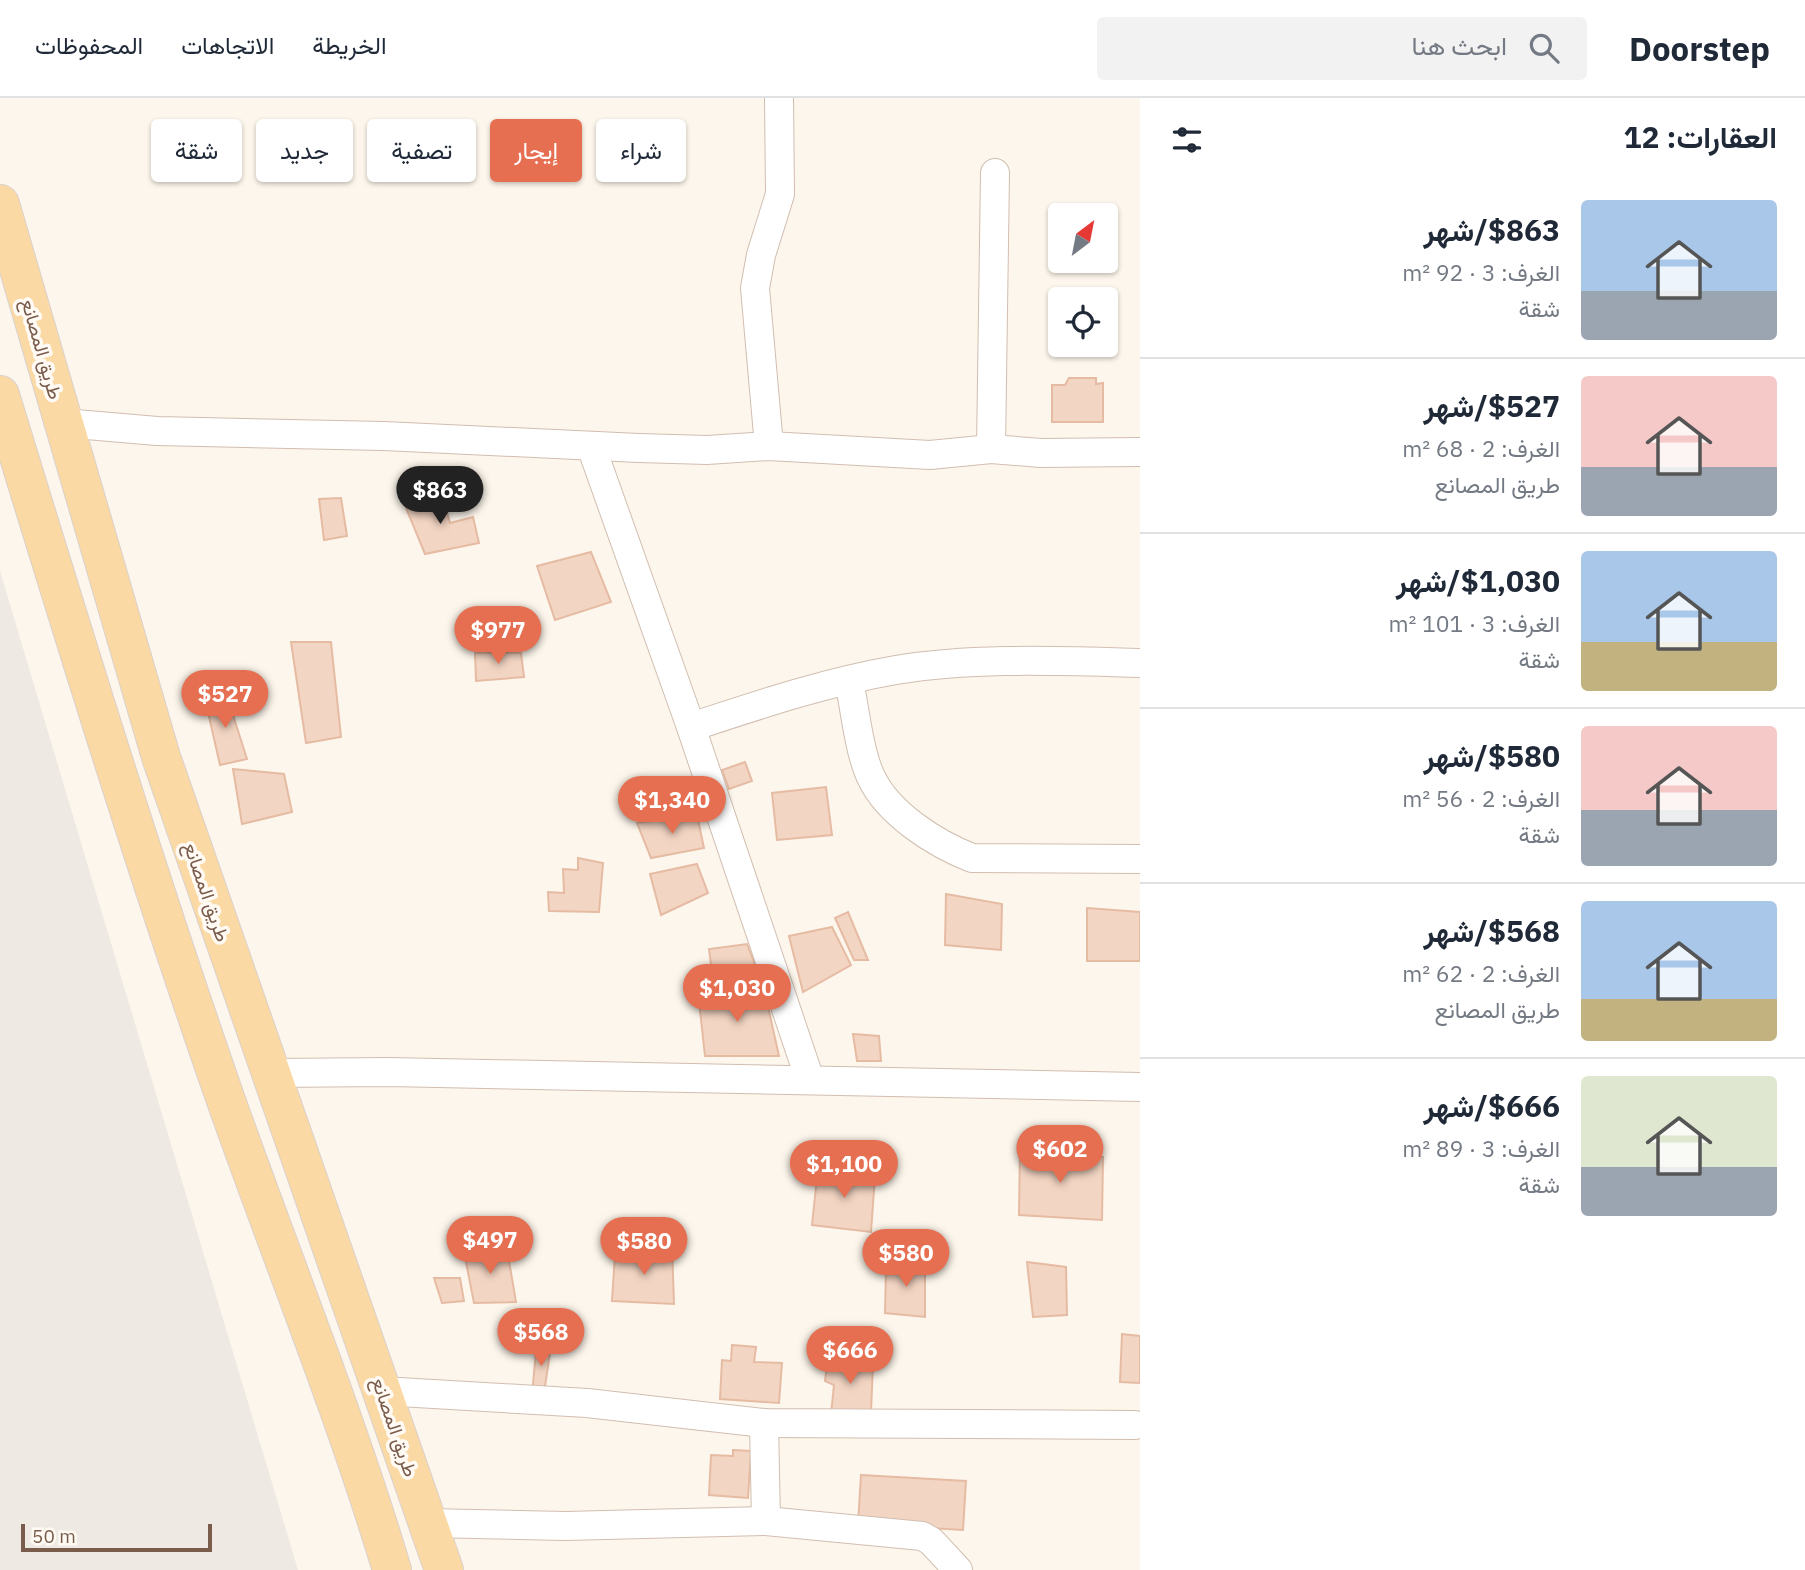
<!DOCTYPE html>
<html lang="ar">
<head>
<meta charset="utf-8">
<style>
  body { margin:0; font-family:"IBM Plex Sans",Vazirmatn,sans-serif; background:#f2f2f3; color:#1f2937; direction:rtl; height:100vh; display:flex; flex-direction:column; font-size:26px; white-space:nowrap }
  * { box-sizing:border-box; margin:0 }
  p { font-size:23px; color:#747a83 }
  .icon { flex:none; width:38px; height:38px; fill:none; stroke:currentColor; stroke-width:2; stroke-linecap:round; stroke-linejoin:round }
  .map { position:relative; flex:1; overflow:hidden; direction:ltr }
  .side { display:flex; flex-direction:column; background:#fff; width:665px }
  .side>* { flex:none }
  .hud { position:absolute; left:21px; top:21px; width:665px; height:63px; direction:rtl; display:flex; gap:14px }
  .needle { width:46px; rotate:32deg }
  .fabs { position:absolute; left:1048px; top:105px; display:grid; gap:14px }
  .fabs a { display:grid; place-items:center; width:70px; height:70px; border-radius:7px; background:#fff; box-shadow:0 2px 5px #0004; font-size:35px }
  .scale { position:absolute; left:21px; bottom:18px; width:191px; box-sizing:border-box; padding-left:7px; border:4px solid #7a5c4d; border-top:0; font-size:19px; line-height:24px; white-space:nowrap; color:#7a5c4d; -webkit-text-stroke:5px #fffaf3; paint-order:stroke }
  .price { position:absolute; translate:-50% -60px; padding:0 16px; border-radius:24px; background:#e76f51; color:#fff; font-size:23px; line-height:46px; filter:drop-shadow(0 2px 4px #0008) }
  .price::after { content:''; position:absolute; left:50%; top:42px; width:21px; height:16px; margin-left:-10px; background:inherit; clip-path:polygon(0 0,100% 0,50% 100%) }
  .price.on { background:#222; color:#fff }
  ul { padding:0; list-style:none }
  li { display:flex; align-items:center; gap:21px; height:175px; padding:0 28px }
  li+li { border-top:2px solid #e0e1e3 }
  li span { display:grid; place-items:center; flex:none; width:196px; height:140px; border-radius:7px; color:#555 }
  li>.icon { margin-inline-start:auto }
  span .icon { width:84px; height:84px; fill:#fffc; stroke-width:1 }
  li b { font-size:30px }
  h2 { display:flex; justify-content:space-between; align-items:center; height:84px; padding:0 28px; font-size:30px }
  .pill { padding:0 24px; border-radius:7px; background:#fff; box-shadow:0 2px 5px #0004; font-size:24px; line-height:63px }
  .pill.on { background:#e76f51; color:#fff }
  header { display:flex; align-items:center; gap:42px; box-sizing:border-box; height:98px; padding:0 35px; background:#fff; border-bottom:2px solid #e0e1e3 }
  header strong { font-size:33px }
  nav { display:flex; gap:38px; margin-inline-start:auto; font-size:24px }
  .search { width:490px; height:63px; background:#f2f2f3; display:flex; align-items:center; gap:18px; box-sizing:border-box; padding:0 24px; border-radius:7px; color:#747a83; font-size:26px }
  main { display:flex; flex:1; min-height:0 }
  .map>svg:first-child { display:block }
</style>
</head>
<body>
<header>
<strong>Doorstep</strong>
<div class="search"><svg class="icon" aria-label="search" viewBox="0 0 24 24"><circle cx="10" cy="10" r="6"/><path d="M15 15l6 6"/></svg>ابحث هنا</div>
<nav><a>الخريطة</a><a>الاتجاهات</a><a>المحفوظات</a></nav>
</header>
<main>
<section class="side">
<h2>العقارات: 12<svg class="icon" aria-label="filters" viewBox="0 0 24 24"><path d="M4 7h16M4 17h16"/><circle cx="9" cy="7" r="2"/><circle cx="15" cy="17" r="2"/></svg></h2>
<ul>
<li><span style="background:linear-gradient(#a9c7e8 65%,#9aa5b1 0)"><svg class="icon" aria-label="home" viewBox="0 0 24 24"><path d="M3 11l9-7 9 7M6 9v11h12V9"/></svg></span><div><b>$863/شهر</b><p>الغرف: 3 · 92 m²</p><p>شقة</p></div></li>
<li><span style="background:linear-gradient(#f6c9c9 65%,#9aa5b1 0)"><svg class="icon" aria-label="home" viewBox="0 0 24 24"><path d="M3 11l9-7 9 7M6 9v11h12V9"/></svg></span><div><b>$527/شهر</b><p>الغرف: 2 · 68 m²</p><p>طريق المصانع</p></div></li>
<li><span style="background:linear-gradient(#a9c7e8 65%,#c2b280 0)"><svg class="icon" aria-label="home" viewBox="0 0 24 24"><path d="M3 11l9-7 9 7M6 9v11h12V9"/></svg></span><div><b>$1,030/شهر</b><p>الغرف: 3 · 101 m²</p><p>شقة</p></div></li>
<li><span style="background:linear-gradient(#f6c9c9 60%,#9aa5b1 0)"><svg class="icon" aria-label="home" viewBox="0 0 24 24"><path d="M3 11l9-7 9 7M6 9v11h12V9"/></svg></span><div><b>$580/شهر</b><p>الغرف: 2 · 56 m²</p><p>شقة</p></div></li>
<li><span style="background:linear-gradient(#a9c7e8 70%,#c2b280 0)"><svg class="icon" aria-label="home" viewBox="0 0 24 24"><path d="M3 11l9-7 9 7M6 9v11h12V9"/></svg></span><div><b>$568/شهر</b><p>الغرف: 2 · 62 m²</p><p>طريق المصانع</p></div></li>
<li><span style="background:linear-gradient(#dfe7d0 65%,#9aa5b1 0)"><svg class="icon" aria-label="home" viewBox="0 0 24 24"><path d="M3 11l9-7 9 7M6 9v11h12V9"/></svg></span><div><b>$666/شهر</b><p>الغرف: 3 · 89 m²</p><p>شقة</p></div></li>
</ul>
</section>
<div class="map">
<svg width="1140" height="1472" viewBox="0 0 1140 1472">
  <rect width="100%" height="100%" fill="#fdf6ec"/>
  <polygon fill="#efe9e4" points="0,473 298,1472 0,1472"/>
  <g fill="#f3d5c3" stroke="#e6bba3" stroke-width="2">
    <polygon points="1085,190 1097,190 1097,197 1117,198 1117,247 1080,247 1106,247 1106,201 1068,201 1068,195 1081,195"/>
    <polygon points="1069,280 1096,280 1096,286 1103,285 1103,324 1052,324 1052,287 1065,287"/>
    <polygon points="442,397 450,425 473,419 479,445 425,456 404,405"/>
    <polygon points="341,400 347,438 324,442 319,401"/>
    <polygon points="591,454 611,504 555,522 537,468"/>
    <polygon points="291,544 331,544 341,639 306,645"/>
    <polygon points="475,555 521,555 524,579 476,583"/>
    <polygon points="226,595 247,661 220,667 205,601"/>
    <polygon points="745,664 752,683 729,691 722,672"/>
    <polygon points="233,671 284,676 292,714 242,726"/>
    <polygon points="826,689 832,737 777,742 772,695"/>
    <polygon points="697,717 704,750 651,760 637,725"/>
    <polygon points="578,760 603,765 599,814 549,813 548,794 564,795 563,771 578,772"/>
    <polygon points="697,766 708,795 661,817 650,776"/>
    <polygon points="946,796 1002,806 1001,852 945,847"/>
    <polygon points="1087,810 1140,814 1140,863 1087,863"/>
    <polygon points="848,814 868,862 854,862 835,820"/>
    <polygon points="832,829 851,867 803,894 789,838"/>
    <polygon points="747,846 761,882 714,889 709,851"/>
    <polygon points="764,891 779,958 705,958 698,894"/>
    <polygon points="853,936 879,938 881,963 857,963"/>
    <polygon points="1020,1049 1103,1059 1102,1122 1019,1117"/>
    <polygon points="818,1070 875,1078 871,1134 812,1127"/>
    <polygon points="672,1148 674,1206 612,1203 615,1156"/>
    <polygon points="507,1151 516,1204 474,1205 464,1154"/>
    <polygon points="925,1159 925,1219 885,1215 886,1170"/>
    <polygon points="1027,1164 1066,1169 1067,1217 1033,1219"/>
    <polygon points="434,1180 460,1180 464,1203 442,1205"/>
    <polygon points="1122,1236 1140,1238 1140,1285 1120,1284"/>
    <polygon points="537,1244 551,1248 544,1295 532,1296"/>
    <polygon points="732,1247 756,1249 754,1264 782,1265 779,1305 720,1301 722,1262 731,1263"/>
    <polygon points="828,1259 873,1266 871,1314 831,1316 834,1287 825,1283"/>
    <polygon points="733,1352 751,1353 748,1400 709,1397 711,1357 733,1358"/>
    <polygon points="861,1377 966,1383 963,1432 858,1426"/>
  </g>
  <g fill="none" stroke-linecap="round" stroke-linejoin="round">
    <g stroke="#d1beb0" stroke-width="30">
      <g id="minor">
        <polyline points="64,325 157,333 384,338 639,350 707,352 769,348 930,357 991,351 1041,355 1140,354"/>
        <polyline points="591,348 691,629 810,982"/>
        <polyline points="769,348 755,190 761,157 780,96 779,0"/>
        <polyline points="991,351 995,75"/>
        <path d="M849,583C855,611 859,654 871,679C888,716 936,746 972,760L1140,761"/>
        <path d="M691,629C758,607 826,584 896,572C976,559 1058,563 1140,565"/>
        <polyline points="271,975 389,974 1140,989"/>
        <polyline points="382,1293 587,1305 764,1325 1135,1327"/>
        <polyline points="764,1325 766,1423"/>
        <polyline points="428,1425 565,1428 766,1423 922,1438 931,1443 958,1472"/>
      </g>
    </g>
    <g stroke="#dad1cd" stroke-width="40">
      <g id="primary">
        <polyline points="0,106 161,659 444,1472"/>
        <path d="M0,297C71,529 142,761 222,991C278,1151 343,1309 392,1472"/>
      </g>
    </g>
    <use href="#minor" stroke="#fff" stroke-width="28"/>
    <use href="#primary" stroke="#fbd9a5" stroke-width="38"/>
  </g>
  <g text-anchor="middle" stroke-width="7" stroke-linejoin="round" paint-order="stroke">
    <g font-size="19" fill="#7a5c4d" stroke="#fffaf3">
      <text transform="translate(42 251) rotate(74)" y="7">طريق المصانع</text>
      <text transform="translate(207 794) rotate(71)" y="7">طريق المصانع</text>
      <text transform="translate(395 1329) rotate(71)" y="7">طريق المصانع</text>
    </g>
  </g>
</svg>
<div class="fabs">
<a><svg class="needle" viewBox="-14 -14 28 28"><path d="M0-13l5 13h-10z" fill="#e53935"/><path d="M0 13l5-13h-10z" fill="#747a83"/></svg></a>
<a><svg class="icon" aria-label="locate" viewBox="0 0 24 24"><circle cx="12" cy="12" r="6"/><path d="M12 2v4M12 18v4M2 12h4M18 12h4"/></svg></a>
</div>
<div class="scale">50 m</div>
<b class="price on" style="left:440px;top:428px">$863</b>
<b class="price" style="left:498px;top:568px">$977</b>
<b class="price" style="left:225px;top:632px">$527</b>
<b class="price" style="left:672px;top:738px">$1,340</b>
<b class="price" style="left:737px;top:926px">$1,030</b>
<b class="price" style="left:1060px;top:1087px">$602</b>
<b class="price" style="left:844px;top:1102px">$1,100</b>
<b class="price" style="left:490px;top:1178px">$497</b>
<b class="price" style="left:644px;top:1179px">$580</b>
<b class="price" style="left:906px;top:1191px">$580</b>
<b class="price" style="left:541px;top:1270px">$568</b>
<b class="price" style="left:850px;top:1288px">$666</b>
<div class="hud">
<a class="pill">شراء</a>
<a class="pill on">إيجار</a>
<a class="pill">تصفية</a>
<a class="pill">جديد</a>
<a class="pill">شقة</a>
</div>
</div>
</main>
</body>
</html>
